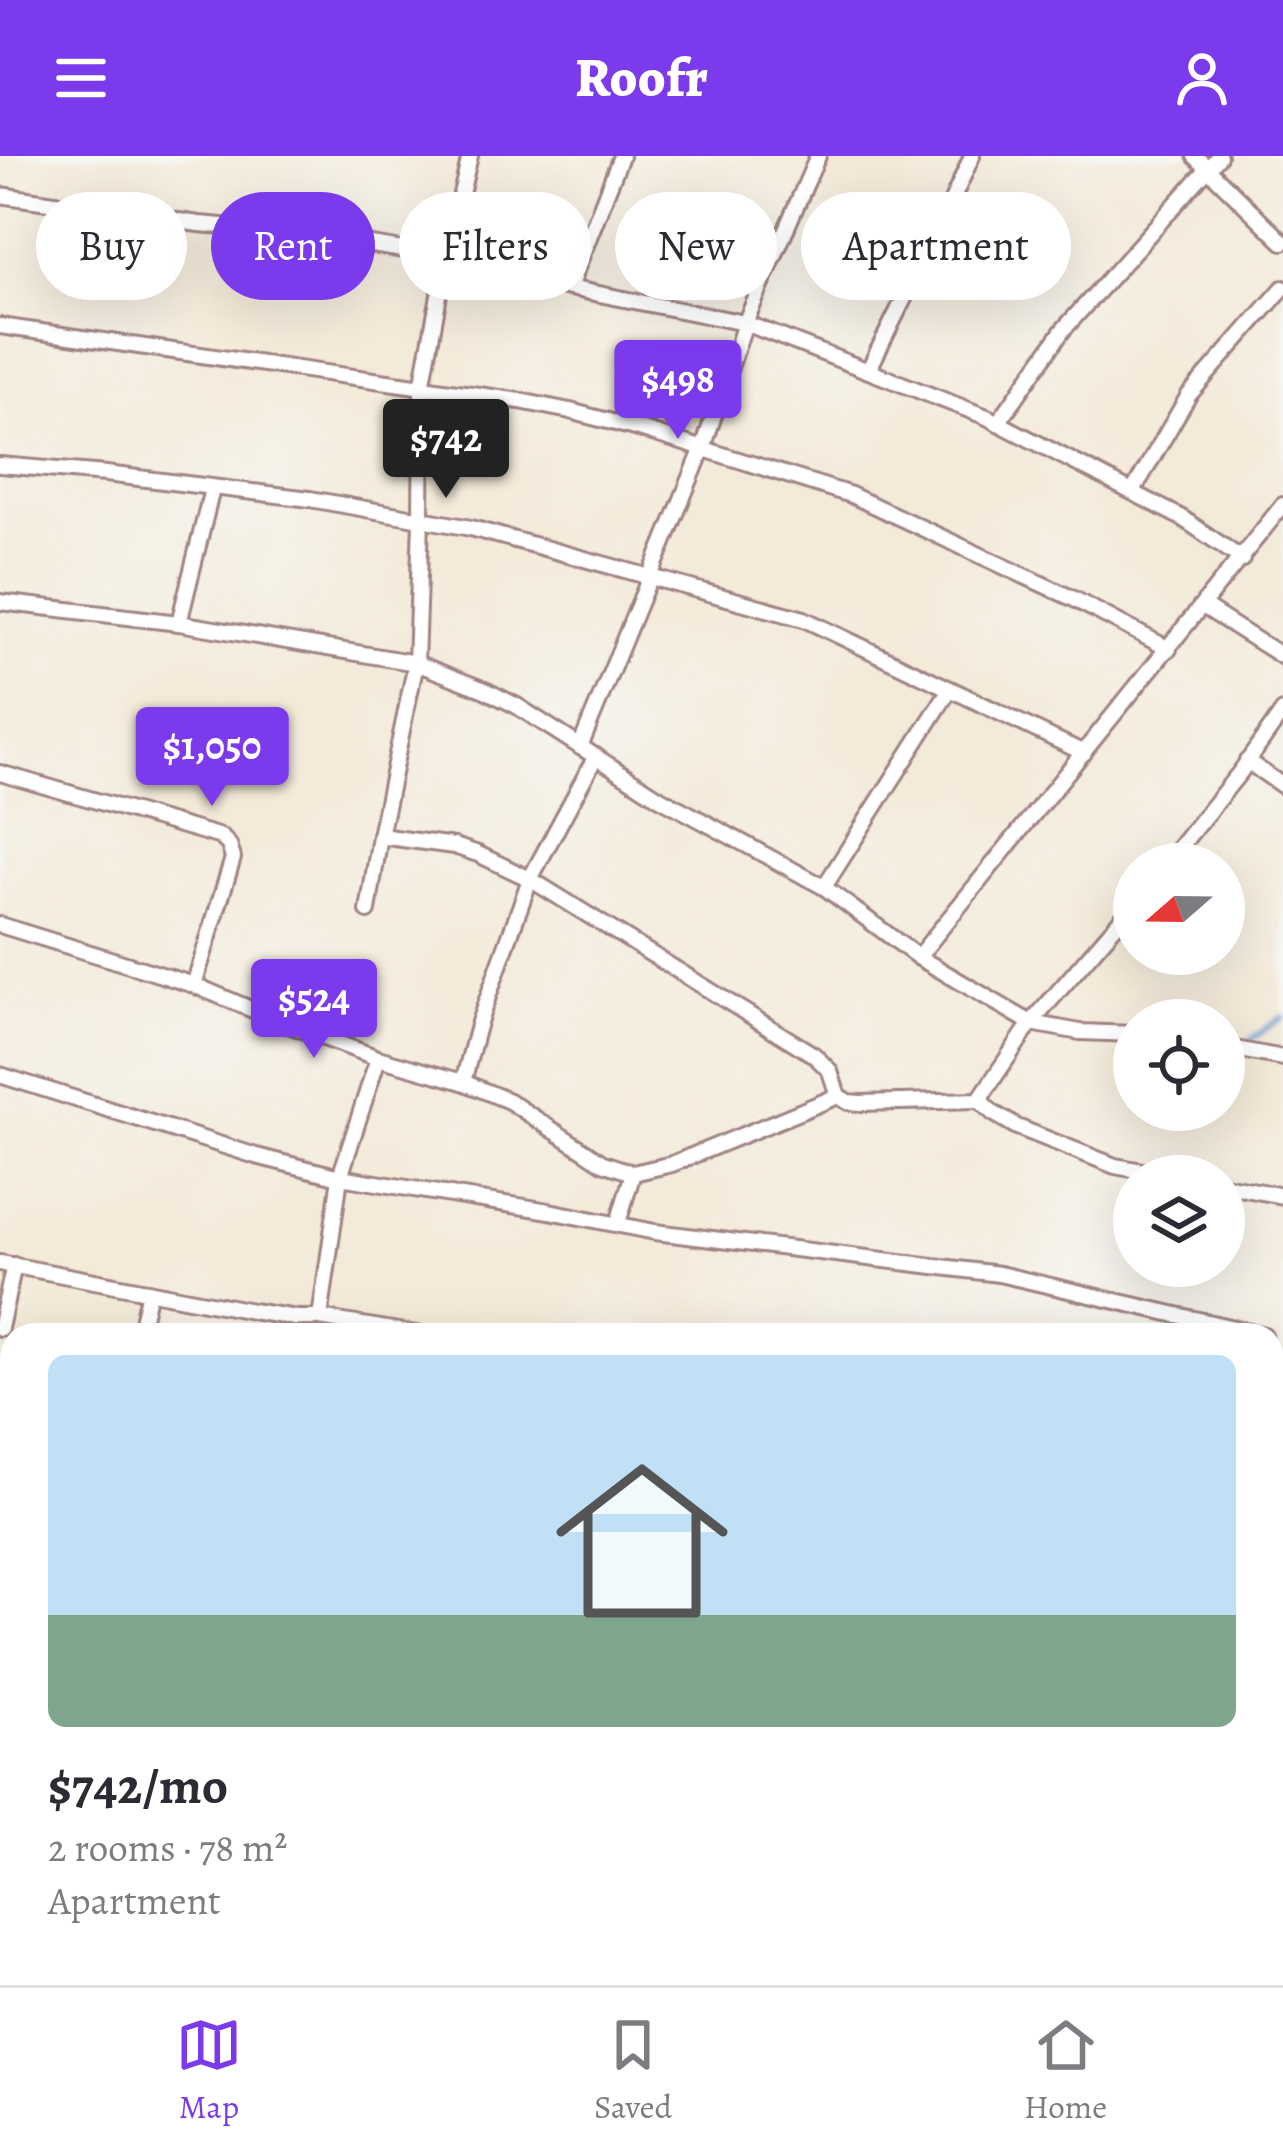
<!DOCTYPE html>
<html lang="en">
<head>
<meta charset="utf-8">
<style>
  body { margin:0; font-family:Alegreya,serif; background:#f7f7f7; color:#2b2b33; height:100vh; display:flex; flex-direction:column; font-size:45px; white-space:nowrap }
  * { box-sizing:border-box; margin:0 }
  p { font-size:39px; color:#7c7c81 }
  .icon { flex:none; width:66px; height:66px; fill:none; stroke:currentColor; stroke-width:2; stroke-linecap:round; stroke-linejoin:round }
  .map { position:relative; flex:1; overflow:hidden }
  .drawer { position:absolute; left:0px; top:1167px; width:1284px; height:663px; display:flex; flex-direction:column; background:#fff; border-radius:36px 36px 0 0; box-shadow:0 12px 48px #0002 }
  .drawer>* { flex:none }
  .guide { position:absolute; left:36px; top:36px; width:1212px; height:108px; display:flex; gap:24px }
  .needle { width:78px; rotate:250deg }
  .fabs { position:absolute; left:1113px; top:687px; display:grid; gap:24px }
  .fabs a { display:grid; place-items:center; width:132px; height:132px; border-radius:50%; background:#fff; box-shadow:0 12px 48px #0002; font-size:60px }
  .price { position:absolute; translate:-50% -102px; padding:0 27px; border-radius:12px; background:#7c3aed; color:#fff; font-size:39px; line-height:78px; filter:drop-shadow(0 3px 6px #0008) }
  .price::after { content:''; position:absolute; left:50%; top:72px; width:36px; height:27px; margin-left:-18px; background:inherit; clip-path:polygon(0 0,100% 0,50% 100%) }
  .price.selected { background:#222; color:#fff }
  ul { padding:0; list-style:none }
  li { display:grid; align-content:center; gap:24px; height:636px; padding:0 48px }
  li+li { border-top:3px solid #e1e1e2 }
  li span { display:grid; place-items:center; height:372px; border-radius:18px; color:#555 }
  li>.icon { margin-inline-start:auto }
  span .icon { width:216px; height:216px; fill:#fffc; stroke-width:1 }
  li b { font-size:51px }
  .tag { padding:0 42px; border-radius:54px; background:#fff; box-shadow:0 12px 48px #0002; font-size:42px; line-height:108px }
  .tag.selected { background:#7c3aed; color:#fff }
  header { display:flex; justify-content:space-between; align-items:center; height:156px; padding:0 48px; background:#7c3aed; color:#fff; font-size:54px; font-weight:800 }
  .menu { display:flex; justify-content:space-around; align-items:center; height:168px; border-top:3px solid #e1e1e2; background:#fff; font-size:33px; color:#7c7c81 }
  .menu a { display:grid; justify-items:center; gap:6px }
  .menu .selected { color:#7c3aed }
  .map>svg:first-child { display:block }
</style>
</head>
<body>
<header><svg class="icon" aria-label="menu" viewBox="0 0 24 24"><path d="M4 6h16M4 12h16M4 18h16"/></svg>Roofr<svg class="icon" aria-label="person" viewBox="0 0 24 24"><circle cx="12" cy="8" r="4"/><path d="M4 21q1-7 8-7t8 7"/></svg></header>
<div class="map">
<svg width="1283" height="1829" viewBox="0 0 1283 1829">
  <rect width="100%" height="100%" fill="#f6f6f2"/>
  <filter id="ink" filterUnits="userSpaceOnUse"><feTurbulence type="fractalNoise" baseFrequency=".00833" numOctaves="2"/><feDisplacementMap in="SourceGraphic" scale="24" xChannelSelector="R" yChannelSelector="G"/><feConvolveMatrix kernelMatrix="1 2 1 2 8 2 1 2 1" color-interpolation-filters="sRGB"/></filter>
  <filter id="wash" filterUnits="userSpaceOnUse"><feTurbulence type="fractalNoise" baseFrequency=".004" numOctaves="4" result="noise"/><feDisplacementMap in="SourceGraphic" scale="48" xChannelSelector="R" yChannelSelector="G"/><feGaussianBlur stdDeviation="2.7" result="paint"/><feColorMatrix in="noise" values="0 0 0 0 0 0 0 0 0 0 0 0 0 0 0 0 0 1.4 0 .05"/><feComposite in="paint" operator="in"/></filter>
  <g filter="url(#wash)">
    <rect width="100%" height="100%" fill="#f4ead9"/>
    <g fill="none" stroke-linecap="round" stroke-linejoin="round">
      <polyline stroke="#71a0da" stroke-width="4.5" points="1250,884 1283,861"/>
    </g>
  </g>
  <g filter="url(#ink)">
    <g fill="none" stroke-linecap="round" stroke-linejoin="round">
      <g stroke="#9f8482" stroke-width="20">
        <g id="street">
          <polyline points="1195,0 1283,86"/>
          <polyline points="0,39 199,68 291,76 446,101 569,132 745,167 987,261 1182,362 1242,403"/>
          <polyline points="569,132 621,0"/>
          <polyline points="0,170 520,245 570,255 646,275 851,339 1074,443 1169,493"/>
          <polyline points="869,213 947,56 972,0"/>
          <polyline points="998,267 1063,174 1219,0"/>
          <polyline points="0,309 106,318 310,343 471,372 804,463 1084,597"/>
          <polyline points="1133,335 1189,239 1283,132"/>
          <polyline points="0,446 179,467 416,507 485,534 517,550 660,642 824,731 918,801 1031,867 1080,876 1134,878"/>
          <polyline points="1203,450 1283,501"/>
          <polyline points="179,467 212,333"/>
          <polyline points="580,591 703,292 745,167 818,0"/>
          <polyline points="1247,605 1283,630"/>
          <polyline points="0,617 221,681 229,689 233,702 194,829"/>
          <polyline points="380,680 454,690 478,698 530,723 814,899 830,915 838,940"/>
          <polyline points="1166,708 1241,615 1283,555"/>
          <polyline points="824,731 950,533"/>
          <polyline points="368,755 380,680 416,507 421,364 422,231 446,101 470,0"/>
          <polyline points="0,769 194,829 286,868 378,902 463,926 509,945 603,1007 633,1017"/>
          <polyline points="918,801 1283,349"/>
          <polyline points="1224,891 1283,902"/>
          <polyline points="0,919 256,1000 340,1021 549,1055 655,1076 999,1118 1264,1179"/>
          <polyline points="463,926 479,866 530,723 596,600"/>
          <polyline points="979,944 993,957 1017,971 1115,1010 1170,1020"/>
          <polyline points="1224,1029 1283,1040"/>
          <polyline points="618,1067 633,1017 672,1008 838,940 848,946 860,947 979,944 1031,867 1134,748"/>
          <polyline points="0,1107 252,1155 296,1162 320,1162 423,1179"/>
          <polyline points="320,1162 340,1021 378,902"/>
          <polyline points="0,1172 14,1109"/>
          <polyline points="139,1179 149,1135"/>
          <polyline points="1272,1320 1283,1323"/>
          <polyline points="0,1449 12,1450"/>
          <polyline points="1272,1467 1283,1470"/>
          <polyline points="0,1597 12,1597"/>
          <polyline points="1272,1610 1283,1613"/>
          <polyline points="0,1735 12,1736"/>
          <polyline points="43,1818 43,1829"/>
          <polyline points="175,1818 177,1829"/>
          <polyline points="324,1818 324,1829"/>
          <polyline points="765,1818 819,1829"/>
          <polyline points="476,1829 476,1818"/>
          <polyline points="752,1829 753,1818"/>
          <polyline points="847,1829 848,1818"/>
          <polyline points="984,1829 987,1818"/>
          <polyline points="1121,1829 1124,1818"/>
          <polyline points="1271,1829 1283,1772"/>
        </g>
      </g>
      <use href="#street" stroke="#fff" stroke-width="14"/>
    </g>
  </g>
</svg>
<div class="fabs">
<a><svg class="needle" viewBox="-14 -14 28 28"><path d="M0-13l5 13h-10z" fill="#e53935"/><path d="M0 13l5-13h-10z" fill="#7c7c81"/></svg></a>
<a><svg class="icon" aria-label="locate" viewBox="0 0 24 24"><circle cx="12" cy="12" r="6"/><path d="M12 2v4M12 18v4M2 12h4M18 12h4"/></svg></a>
<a><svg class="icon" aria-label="layers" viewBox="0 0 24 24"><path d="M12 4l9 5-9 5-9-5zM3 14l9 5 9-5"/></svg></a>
</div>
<b class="price" style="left:678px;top:286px">$498</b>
<b class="price selected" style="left:446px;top:345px">$742</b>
<b class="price" style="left:212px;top:653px">$1,050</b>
<b class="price" style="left:314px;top:905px">$524</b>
<div class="guide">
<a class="tag">Buy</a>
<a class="tag selected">Rent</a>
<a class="tag">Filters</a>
<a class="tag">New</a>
<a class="tag">Apartment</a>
</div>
<section class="drawer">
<ul>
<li><span style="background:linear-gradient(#bfe0f5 70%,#7fa58c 0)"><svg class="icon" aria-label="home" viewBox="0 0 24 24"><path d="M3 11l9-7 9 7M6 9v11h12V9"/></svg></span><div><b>$742/mo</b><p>2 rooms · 78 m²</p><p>Apartment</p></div></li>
</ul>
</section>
</div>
<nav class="menu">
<a class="selected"><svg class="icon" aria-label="map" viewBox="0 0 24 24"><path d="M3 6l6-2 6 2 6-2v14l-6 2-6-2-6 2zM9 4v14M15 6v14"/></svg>Map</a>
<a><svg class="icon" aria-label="saved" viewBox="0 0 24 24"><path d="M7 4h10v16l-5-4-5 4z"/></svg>Saved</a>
<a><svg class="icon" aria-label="home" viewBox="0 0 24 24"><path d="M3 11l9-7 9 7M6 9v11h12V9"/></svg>Home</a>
</nav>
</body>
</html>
